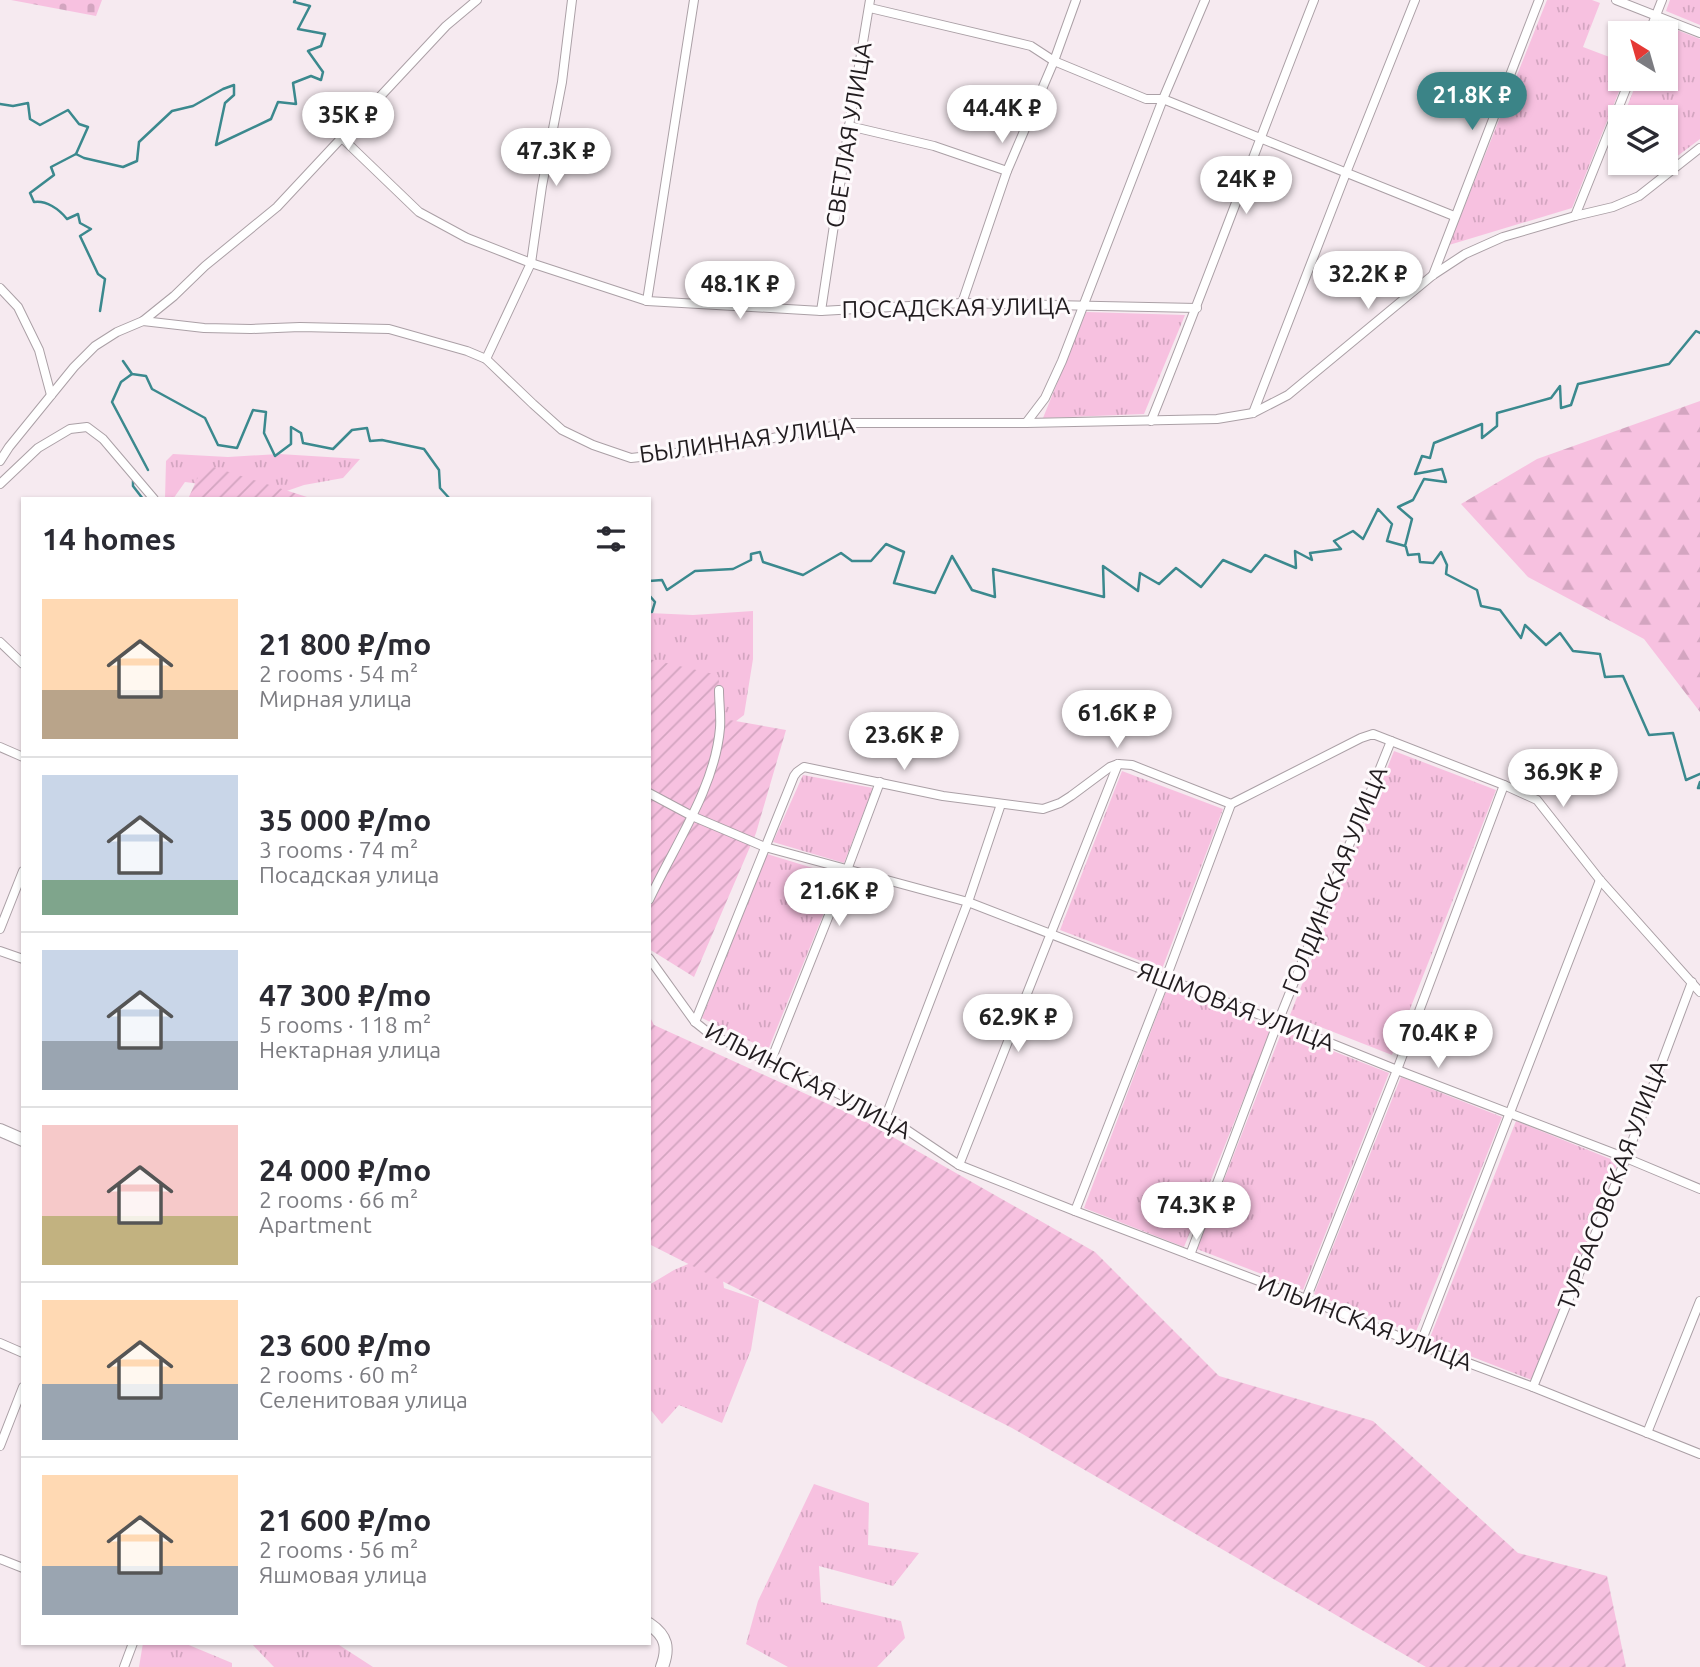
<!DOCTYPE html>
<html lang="en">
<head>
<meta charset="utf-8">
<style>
  body { margin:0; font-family:Ubuntu,sans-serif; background:#f2f2f3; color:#2b2b33; height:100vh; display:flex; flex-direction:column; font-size:26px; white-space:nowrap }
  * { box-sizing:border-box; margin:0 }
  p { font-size:23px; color:#7c7c81 }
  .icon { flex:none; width:38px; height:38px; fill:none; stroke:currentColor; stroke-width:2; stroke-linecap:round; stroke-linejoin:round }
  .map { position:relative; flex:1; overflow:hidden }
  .drawer { position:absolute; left:21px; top:497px; width:630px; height:1148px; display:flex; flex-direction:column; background:#fff; border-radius:0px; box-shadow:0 2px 5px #0004 }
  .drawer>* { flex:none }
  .needle { width:46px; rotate:323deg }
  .tools { position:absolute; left:1608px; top:21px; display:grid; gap:14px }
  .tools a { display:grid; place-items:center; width:70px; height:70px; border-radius:0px; background:#fff; box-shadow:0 2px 5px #0004; font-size:35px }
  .price { position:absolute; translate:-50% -60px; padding:0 16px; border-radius:24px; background:#fff; color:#222; font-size:23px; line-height:46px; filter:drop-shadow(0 2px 4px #0008) }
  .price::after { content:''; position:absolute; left:50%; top:42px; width:21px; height:16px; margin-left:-10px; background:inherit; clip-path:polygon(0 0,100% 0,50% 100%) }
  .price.on { background:#3b8487; color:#fff }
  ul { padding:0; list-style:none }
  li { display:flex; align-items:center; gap:21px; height:175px; padding:0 21px }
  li+li { border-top:2px solid #e1e1e2 }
  li span { display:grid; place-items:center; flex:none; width:196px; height:140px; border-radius:0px; color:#555 }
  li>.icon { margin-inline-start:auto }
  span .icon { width:84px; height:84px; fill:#fffc; stroke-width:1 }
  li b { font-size:30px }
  h2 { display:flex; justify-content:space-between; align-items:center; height:84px; padding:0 21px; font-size:30px }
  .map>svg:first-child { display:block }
</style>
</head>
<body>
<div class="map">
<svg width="1700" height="1667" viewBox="0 0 1700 1667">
  <defs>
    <pattern id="grass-tufts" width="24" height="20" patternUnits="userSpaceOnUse" patternTransform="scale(1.75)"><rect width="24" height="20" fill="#f7c1e0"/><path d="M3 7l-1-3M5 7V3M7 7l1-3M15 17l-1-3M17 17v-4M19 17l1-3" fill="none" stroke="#d3a5c0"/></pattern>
    <pattern id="forest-firs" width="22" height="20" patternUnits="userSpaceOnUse" patternTransform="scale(1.75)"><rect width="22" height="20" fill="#f7c1e0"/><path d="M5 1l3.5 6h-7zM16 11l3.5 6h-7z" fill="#d3a5c0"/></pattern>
    <pattern id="cemetery-stones" width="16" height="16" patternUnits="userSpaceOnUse" patternTransform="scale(1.75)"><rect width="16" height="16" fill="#f7c1e0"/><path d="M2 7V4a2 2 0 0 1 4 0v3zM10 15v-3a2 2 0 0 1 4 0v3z" fill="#d3a5c0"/></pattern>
    <pattern id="garden-furrows" width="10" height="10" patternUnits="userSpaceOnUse" patternTransform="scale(1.75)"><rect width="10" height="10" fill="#f7c1e0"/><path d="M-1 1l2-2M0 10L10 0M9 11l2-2" fill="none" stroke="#d3a5c0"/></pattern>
  </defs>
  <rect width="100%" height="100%" fill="#f6eaf0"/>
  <g fill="url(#grass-tufts)">
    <polygon points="1547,0 1592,0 1600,3 1583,47 1620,61 1620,79 1624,79 1572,208 1449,245"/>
    <polygon points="1670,0 1700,0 1700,25 1666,11"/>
    <polygon points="1659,23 1700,39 1700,139 1655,173 1630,163 1666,163 1666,117 1623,117 1638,79 1666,79 1666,33 1656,33"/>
    <polygon points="1620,124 1620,159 1609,154"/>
    <polygon points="1086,312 1185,315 1144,414 1043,418"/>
    <polygon points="173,454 228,457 279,454 360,459 343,478 304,485 278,494 185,482 173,499 165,499 166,461"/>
    <polygon points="753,611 753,659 744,715 689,757 649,720 649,613 693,615"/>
    <polygon points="1394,751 1496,790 1392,1055 1290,1015"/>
    <polygon points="1122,771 1223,809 1162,969 1060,930"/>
    <polygon points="803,775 873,788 844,863 773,842"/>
    <polygon points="767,854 839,876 768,1050 702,1018"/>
    <polygon points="1168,986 1272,1028 1184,1247 1084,1208"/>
    <polygon points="1282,1031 1389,1073 1303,1290 1197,1249"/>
    <polygon points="1401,1077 1502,1117 1415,1334 1314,1294"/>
    <polygon points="1516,1121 1618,1162 1532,1380 1429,1340"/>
    <polygon points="719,1251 724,1288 759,1300 751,1350 722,1423 679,1405 662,1424 649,1408 649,1344 652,1325 649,1326 649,1285 674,1270"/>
    <polygon points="814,1484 869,1503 868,1545 919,1553 893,1586 819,1566 821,1602 901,1621 905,1638 877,1667 788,1667 746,1644 758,1601"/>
    <polygon points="143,1643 184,1643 232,1663 232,1667 139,1667"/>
    <polygon points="251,1643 336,1643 373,1667 274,1667"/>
  </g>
  <polygon fill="url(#forest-firs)" points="1700,401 1700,712 1644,639 1528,577 1461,504 1537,459"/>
  <polygon fill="url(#cemetery-stones)" points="11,0 102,0 96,16"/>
  <g fill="url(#garden-furrows)">
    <polygon points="204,464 307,497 307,499 188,499"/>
    <polygon points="649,659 718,675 724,719 786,730 756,833 694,977 649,949"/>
    <polygon points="649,1015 654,1025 861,1119 1095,1252 1219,1376 1373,1421 1518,1553 1607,1576 1626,1667 1426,1667 1012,1428 649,1244"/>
  </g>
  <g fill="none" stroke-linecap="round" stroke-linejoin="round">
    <g stroke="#3b898e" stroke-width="2.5">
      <polyline points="0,104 13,106 28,103 30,119 40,125 68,110 79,124 88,127 76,154"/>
      <polyline points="76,154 84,158 123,167 137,161 139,142 172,111 193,106 223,89 234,85 234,95 225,103 216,145 271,119 278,102 296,104 293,83 311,76 321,80 323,72 308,51 321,46 325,34 298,29 310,6 294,2 295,0"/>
      <path d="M76,154L51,167L54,175L30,193L34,202C46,200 59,209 67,219L78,214L80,223L91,229L80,236L98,274L105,279L100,311"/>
      <polyline points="123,361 132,374 146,376 152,389 205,418 218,445 237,448 253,410 266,412 264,433 275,456 291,444 291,427 301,433 303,443 333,449 352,430 367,428 370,441 382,440 424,449 439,470 440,488 450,499"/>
      <polyline points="132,374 121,382 112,402 148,470"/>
      <polyline points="133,481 133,486 143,499"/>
      <polyline points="1406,547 1408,555 1419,554 1420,562 1433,563 1441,552 1447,565 1446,574 1477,590 1481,606 1500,610 1521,638 1525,625 1546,645 1560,633 1573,651 1600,654 1605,677 1623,676 1649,735 1673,733 1686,780 1700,774"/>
      <polyline points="649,581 662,580 667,590 695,571 733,569 751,560 751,554 760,552 763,562 803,575 841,553 852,561 871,561 886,544 904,552 894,583 935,593 952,556 972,590 995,597 993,569 1104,597 1103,566 1138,591 1140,573 1159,584 1176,568 1201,587 1223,560 1251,572 1265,555 1296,568 1295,551 1312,560 1310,553 1341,549 1334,541 1353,531 1363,539 1378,509 1392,524 1387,541 1405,546 1412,519 1398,507 1413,500 1424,479 1446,482 1442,469 1415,474 1422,456 1430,458 1434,443 1482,424 1482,438 1497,426 1497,413 1551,398 1560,386 1561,408 1571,405 1578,384 1669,364 1696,331 1700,333"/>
      <polyline points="649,595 655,602 652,612 649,612"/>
      <polyline points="1700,782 1698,788 1700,788"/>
    </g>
    <g stroke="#aba0a6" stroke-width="10">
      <g id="street">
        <polyline points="1616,0 1700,33"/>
        <polyline points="870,8 1031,46 1054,61 1146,99 1163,99 1454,216"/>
        <polyline points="1649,33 1662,0"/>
        <polyline points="849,126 934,146 1007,171"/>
        <polyline points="342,138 419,212 467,238 531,263 647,301 821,311 962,303 1197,308"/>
        <polyline points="1575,216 1630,79"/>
        <polyline points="1433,275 1539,0"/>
        <polyline points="0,288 18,307 39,350 51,395"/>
        <polyline points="647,301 694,0"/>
        <polyline points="962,303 1007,171 1054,61 1076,0"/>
        <polyline points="821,311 849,126 870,0"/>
        <polyline points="143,321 174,296 205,266 277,207 446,26 477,0"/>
        <polyline points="486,359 531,263 542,186 562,82 572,0"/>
        <polyline points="1253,413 1346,173 1415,0"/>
        <path d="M1151,421C1207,282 1259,140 1314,0"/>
        <polyline points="1026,423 1217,419 1253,413 1288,395 1433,275 1465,254 1503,237 1575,216 1613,207 1639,196 1700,148"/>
        <polyline points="0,461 9,447 74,367 95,346 117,332 143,321 204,328 251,329 300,327 389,329 467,351 486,359 533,404 562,430 593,445 631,458 685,452 768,439 847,423 1026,423 1045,398 1062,361 1163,99 1205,0"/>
        <polyline points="0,484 38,448 70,429 87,427 103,439 154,499"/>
        <polyline points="0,642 23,664"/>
        <polyline points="0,747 23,757"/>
        <polyline points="649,793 692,816 765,847 968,902 1278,1022 1397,1070 1626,1158 1700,1189"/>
        <path d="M649,900C674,846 715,788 720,728C721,716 719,702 719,690"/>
        <polyline points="0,929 23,871"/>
        <polyline points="0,951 23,959"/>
        <polyline points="649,958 695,1022 710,1034 886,1116 959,1165 1075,1211 1306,1299 1420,1345 1533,1387 1700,1454"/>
        <polyline points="695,1022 794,776 797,772 804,767 943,796 1043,809 1060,803 1071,796 1110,767 1118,764 1132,765 1231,804 1361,738 1373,734 1504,785 1537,800 1600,880 1700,992"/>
        <polyline points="770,1063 847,870 880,782"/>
        <polyline points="886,1116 968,902 1001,804"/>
        <polyline points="959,1165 1118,764"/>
        <polyline points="1075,1211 1166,978 1231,804"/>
        <polyline points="1190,1255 1278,1022 1391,741"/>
        <polyline points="1306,1299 1397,1070 1504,785"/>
        <polyline points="0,1343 23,1353"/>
        <polyline points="1420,1345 1600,880"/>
        <polyline points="1533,1387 1626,1158 1692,982"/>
        <polyline points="1647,1433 1700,1301"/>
        <polyline points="0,1446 23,1387"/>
        <polyline points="0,1559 23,1568"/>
        <polyline points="124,1667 133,1643"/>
      </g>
    </g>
    <g stroke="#aba0a6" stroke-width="14">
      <g id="secondary">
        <polyline points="0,1130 23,1140"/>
        <path d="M649,1624C667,1636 669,1648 662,1667"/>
      </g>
    </g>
    <use href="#street" stroke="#fff" stroke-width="8"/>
    <use href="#secondary" stroke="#fff" stroke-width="12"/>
  </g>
  <g text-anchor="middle" stroke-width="6" stroke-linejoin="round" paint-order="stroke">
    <g font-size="24" fill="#211c1f" stroke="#fefafc">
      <text transform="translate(849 135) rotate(-81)" y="8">СВЕТЛАЯ УЛИЦА</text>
      <text transform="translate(956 308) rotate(-1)" y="8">ПОСАДСКАЯ УЛИЦА</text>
      <text transform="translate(747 440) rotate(-8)" y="8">БЫЛИННАЯ УЛИЦА</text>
      <text transform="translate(1335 880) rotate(-68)" y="8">ГОЛДИНСКАЯ УЛИЦА</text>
      <text transform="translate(1236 1007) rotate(21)" y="8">ЯШМОВАЯ УЛИЦА</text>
      <text transform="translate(808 1081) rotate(27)" y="8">ИЛЬИНСКАЯ УЛИЦА</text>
      <text transform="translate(1613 1185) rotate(-69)" y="8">ТУРБАСОВСКАЯ УЛИЦА</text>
      <text transform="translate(1365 1323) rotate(21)" y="8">ИЛЬИНСКАЯ УЛИЦА</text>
    </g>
  </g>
</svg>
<div class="tools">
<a><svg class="needle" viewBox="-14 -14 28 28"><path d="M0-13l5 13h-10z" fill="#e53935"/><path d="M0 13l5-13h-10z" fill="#7c7c81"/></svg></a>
<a><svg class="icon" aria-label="layers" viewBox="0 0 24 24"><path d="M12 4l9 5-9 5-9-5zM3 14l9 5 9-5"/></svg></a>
</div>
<b class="price on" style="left:1472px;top:132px">21.8K ₽</b>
<b class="price" style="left:1002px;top:145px">44.4K ₽</b>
<b class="price" style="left:348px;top:152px">35K ₽</b>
<b class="price" style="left:556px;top:188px">47.3K ₽</b>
<b class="price" style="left:1246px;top:216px">24K ₽</b>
<b class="price" style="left:1368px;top:311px">32.2K ₽</b>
<b class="price" style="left:740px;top:321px">48.1K ₽</b>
<b class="price" style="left:1117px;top:750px">61.6K ₽</b>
<b class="price" style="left:904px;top:772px">23.6K ₽</b>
<b class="price" style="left:1563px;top:809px">36.9K ₽</b>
<b class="price" style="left:839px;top:928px">21.6K ₽</b>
<b class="price" style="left:1018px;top:1054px">62.9K ₽</b>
<b class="price" style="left:1438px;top:1070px">70.4K ₽</b>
<b class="price" style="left:1196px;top:1242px">74.3K ₽</b>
<section class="drawer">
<h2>14 homes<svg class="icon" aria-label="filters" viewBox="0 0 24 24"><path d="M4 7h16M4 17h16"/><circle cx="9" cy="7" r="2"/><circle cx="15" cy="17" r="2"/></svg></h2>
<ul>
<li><span style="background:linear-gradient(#ffd9b3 65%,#b9a48a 0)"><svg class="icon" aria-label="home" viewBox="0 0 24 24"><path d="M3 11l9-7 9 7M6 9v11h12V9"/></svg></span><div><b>21 800 ₽/mo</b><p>2 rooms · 54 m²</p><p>Мирная улица</p></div></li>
<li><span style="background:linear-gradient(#c9d6e8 75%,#7fa58c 0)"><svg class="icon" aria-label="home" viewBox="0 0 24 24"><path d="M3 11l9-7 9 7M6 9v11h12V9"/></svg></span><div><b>35 000 ₽/mo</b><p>3 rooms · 74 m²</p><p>Посадская улица</p></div></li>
<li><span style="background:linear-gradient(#c9d6e8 65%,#9aa5b1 0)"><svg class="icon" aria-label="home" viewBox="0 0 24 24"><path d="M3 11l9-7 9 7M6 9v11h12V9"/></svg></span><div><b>47 300 ₽/mo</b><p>5 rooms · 118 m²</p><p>Нектарная улица</p></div></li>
<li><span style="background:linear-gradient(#f6c9c9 65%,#c2b280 0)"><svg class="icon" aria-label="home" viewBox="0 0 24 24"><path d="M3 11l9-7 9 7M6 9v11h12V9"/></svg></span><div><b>24 000 ₽/mo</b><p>2 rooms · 66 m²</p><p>Apartment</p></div></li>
<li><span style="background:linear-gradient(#ffd9b3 60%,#9aa5b1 0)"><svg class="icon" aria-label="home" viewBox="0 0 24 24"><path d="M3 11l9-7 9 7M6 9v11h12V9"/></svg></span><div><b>23 600 ₽/mo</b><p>2 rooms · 60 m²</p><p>Селенитовая улица</p></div></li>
<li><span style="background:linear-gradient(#ffd9b3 65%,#9aa5b1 0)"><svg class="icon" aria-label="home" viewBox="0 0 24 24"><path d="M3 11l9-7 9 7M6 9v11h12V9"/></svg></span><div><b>21 600 ₽/mo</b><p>2 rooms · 56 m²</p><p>Яшмовая улица</p></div></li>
</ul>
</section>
</div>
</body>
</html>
